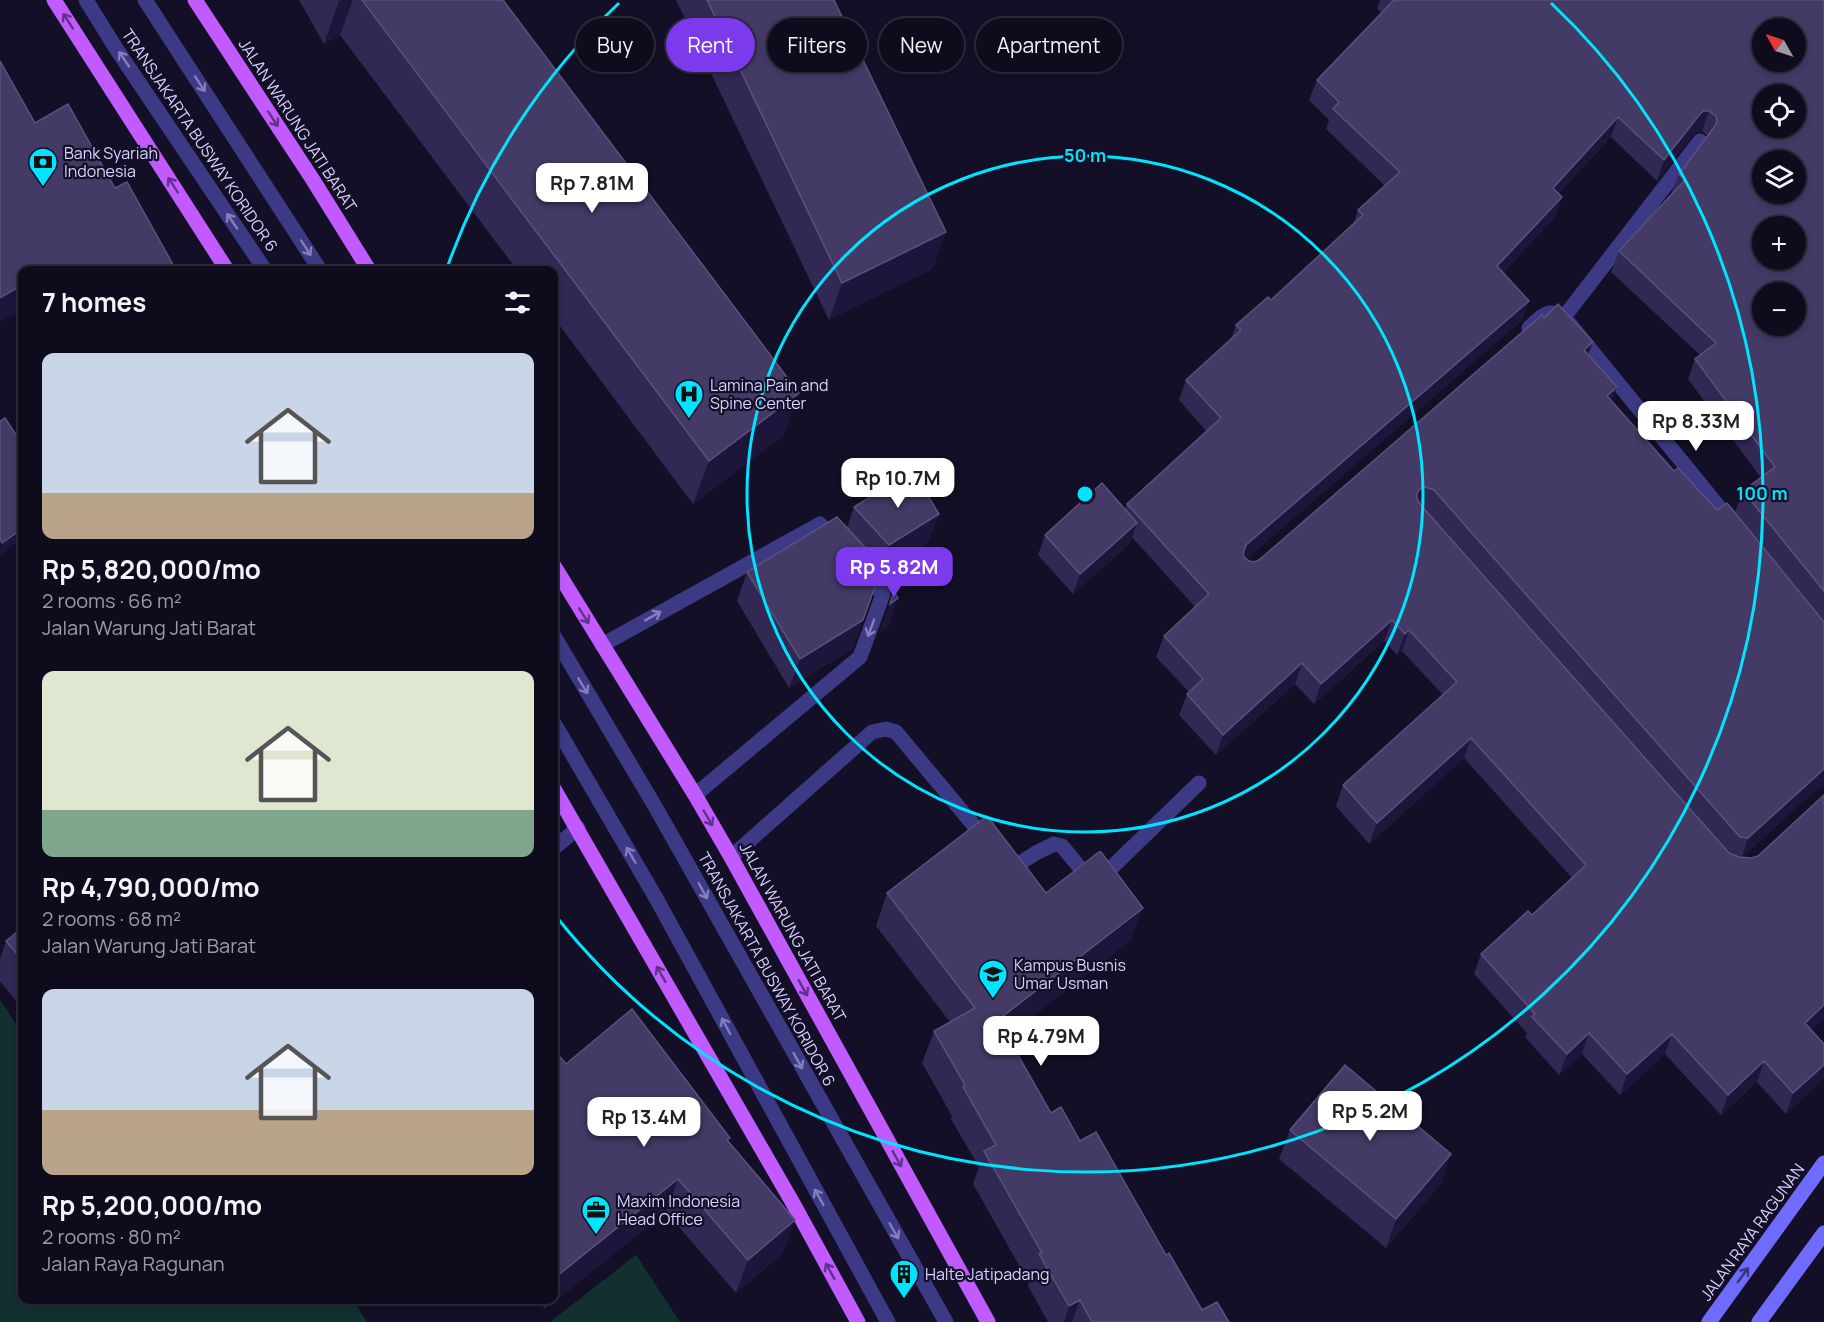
<!DOCTYPE html>
<html lang="en">
<head>
<meta charset="utf-8">
<style>
  body { margin:0; font-family:Manrope,sans-serif; background:#1c1929; color:#f1f3f6; height:100vh; display:flex; flex-direction:column; font-size:22px; white-space:nowrap }
  * { box-sizing:border-box; margin:0 }
  p { font-size:20px; color:#9b9ba3 }
  .icon { flex:none; width:33px; height:33px; fill:none; stroke:currentColor; stroke-width:2; stroke-linecap:round; stroke-linejoin:round }
  .map { position:relative; flex:1; overflow:hidden }
  .drawer { position:absolute; left:18px; top:266px; width:540px; height:1038px; display:flex; flex-direction:column; background:#0e0b1c; border-radius:12px; box-shadow:0 3px 9px #0003,0 0 0 2px #2e2b3b }
  .drawer>* { flex:none }
  .banner { position:absolute; left:576px; top:18px; width:570px; height:54px; display:flex; gap:12px }
  .needle { width:39px; rotate:309deg }
  .buttons { position:absolute; left:1752px; top:18px; display:grid; gap:12px }
  .buttons a { display:grid; place-items:center; width:54px; height:54px; border-radius:50%; background:#0e0b1c; box-shadow:0 3px 9px #0003,0 0 0 2px #2e2b3b; font-size:30px }
  .price { position:absolute; translate:-50% -51px; padding:0 14px; border-radius:12px; background:#fff; color:#222; font-size:20px; line-height:39px; filter:drop-shadow(0 2px 3px #0008) }
  .price::after { content:''; position:absolute; left:50%; top:36px; width:18px; height:14px; margin-left:-9px; background:inherit; clip-path:polygon(0 0,100% 0,50% 100%) }
  .price.selected { background:#7c3aed; color:#fff }
  ul { padding:0; list-style:none }
  li { display:grid; align-content:center; gap:12px; height:318px; padding:0 24px }
  li span { display:grid; place-items:center; height:186px; border-radius:12px; color:#555 }
  li>.icon { margin-inline-start:auto }
  span .icon { width:108px; height:108px; fill:#fffc; stroke-width:1 }
  li b { font-size:26px }
  h2 { display:flex; justify-content:space-between; align-items:center; height:72px; padding:0 24px; font-size:26px }
  .tag { padding:0 21px; border-radius:27px; background:#0e0b1c; box-shadow:0 3px 9px #0003,0 0 0 2px #2e2b3b; font-size:21px; line-height:54px }
  .tag.selected { background:#7c3aed; color:#fff }
  .map>svg:first-child { display:block }
</style>
</head>
<body>
<div class="map">
<svg width="1824" height="1322" viewBox="0 0 1824 1322">
  <rect width="100%" height="100%" fill="#130f26"/>
  <g fill="#12302f">
    <polygon points="0,1000 22,1033 22,1299 352,1299 367,1322 0,1322"/>
    <polygon points="636,1255 680,1322 550,1322"/>
  </g>
  <g fill="none" stroke-linecap="round" stroke-linejoin="round">
    <g stroke="#3d3a85" stroke-width="15">
      <polyline points="86,0 117,50 265,270"/>
      <polyline points="145,0 320,270"/>
      <polyline points="554,636 656,808 946,1322"/>
      <polyline points="602,645 820,524 834,540"/>
      <polyline points="554,723 656,898 888,1322"/>
      <polyline points="695,795 860,657 883,594 863,571"/>
      <polyline points="554,848 578,828"/>
      <polyline points="731,857 872,732 886,729 896,732 986,840"/>
      <polyline points="1003,861 1017,865 1036,853 1054,844 1062,846 1085,874 1096,875 1108,871 1199,783"/>
    </g>
    <g stroke="#3d3a85" stroke-width="15">
      <polyline points="1564,317 1700,141"/>
      <path d="M1529,328C1541,317 1547,307 1564,317L1732,523"/>
    </g>
    <g stroke="#6f6bff" stroke-width="15">
      <polyline points="1709,1322 1824,1163"/>
      <polyline points="1759,1322 1824,1233"/>
    </g>
    <g stroke="#c25bff" stroke-width="15">
      <polyline points="54,0 227,270"/>
      <polyline points="195,0 313,180 369,270"/>
      <polyline points="554,566 695,795 731,857 988,1322"/>
      <polyline points="554,789 794,1205 858,1322"/>
    </g>
  </g>
  <g fill="#312854">
    <polygon points="299,0 503,0 799,393 783,436 693,504 554,318 554,270 517,270 340,35 324,44"/>
    <polygon points="676,0 834,0 946,232 932,269 829,320"/>
    <polygon points="1380,0 1824,0 1824,621 1735,512 1743,491 1761,478 1688,379 1695,359 1700,355 1611,272 1619,251 1671,194 1679,174 1708,136 1702,131 1697,132 1693,135 1657,181 1611,137 1559,193 1562,197 1555,217 1503,273 1529,301 1521,321 1246,559 1249,561 1254,562 1259,560 1588,354 1617,387 1611,402 1674,471 1717,510 1824,622 1824,787 1818,788 1742,857 1812,1030 1824,1044 1824,1078 1786,1114 1757,1082 1721,1115 1665,1054 1620,1095 1582,1054 1559,1075 1525,1037 1527,1033 1474,974 1481,954 1532,915 1572,878 1464,758 1369,844 1336,806 1343,785 1443,695 1402,651 1397,655 1384,641 1314,704 1295,684 1216,755 1179,715 1187,694 1189,692 1156,657 1164,636 1195,607 1132,537 1130,543 1073,594 1038,555 1045,535 1125,509 1127,504 1206,431 1179,400 1186,380 1231,339 1236,325 1271,300 1353,225 1358,210 1385,186 1326,129 1329,120 1309,100 1317,80 1381,13 1377,8"/>
    <polygon points="854,507 939,514 928,543 881,572 852,649 789,688 737,601 747,572 847,528"/>
    <polygon points="887,893 1046,893 1131,940 1007,1036 1051,1113 1080,1141 1166,1255 1202,1310 1229,1322 1048,1322 1028,1286 1029,1283 973,1184 979,1167 951,1119 952,1116 922,1063 934,1031 950,1022 876,926"/>
    <polygon points="22,928 22,1008 0,981 0,959 6,941"/>
    <polygon points="554,1050 566,1064 728,1141 783,1253 736,1293 666,1212 545,1309 536,1299 554,1299"/>
    <polygon points="1290,1130 1441,1183 1386,1248 1279,1159"/>
  </g>
  <g fill="#1d163a">
    <polygon points="342,0 353,0 340,35 324,44 339,1"/>
    <polygon points="1704,111 1709,111 1702,131 1697,132 1693,135 1657,181 1664,160 1700,114"/>
    <polygon points="1618,117 1611,137 1545,208 1553,188"/>
    <polygon points="1562,197 1555,217 1490,287 1497,266"/>
    <polygon points="946,232 932,269 829,320 842,283"/>
    <polygon points="22,285 22,309 0,322 0,298"/>
    <polygon points="1529,301 1521,321 1239,566 1246,545"/>
    <polygon points="1593,342 1585,362 1584,350"/>
    <polygon points="1617,387 1609,407 1607,396"/>
    <polygon points="799,393 783,436 693,504 709,461"/>
    <polygon points="1425,487 1418,507 1413,509 1417,493 1420,489"/>
    <polygon points="939,514 928,543 878,574 889,545"/>
    <polygon points="1137,523 1130,543 1073,594 1080,574"/>
    <polygon points="22,529 22,539 0,555 0,550 2,543"/>
    <polygon points="898,598 888,627 879,633 890,604"/>
    <polygon points="863,620 852,649 789,688 800,659"/>
    <polygon points="1392,620 1384,641 1314,704 1321,684"/>
    <polygon points="1409,630 1402,651 1397,655 1405,634"/>
    <polygon points="1302,663 1295,684 1216,755 1223,735"/>
    <polygon points="1471,738 1464,758 1369,844 1377,823"/>
    <polygon points="1824,769 1824,787 1818,788 1741,859 1748,838"/>
    <polygon points="1143,908 1131,940 986,1052 998,1020"/>
    <polygon points="1824,1005 1824,1019 1797,1043 1805,1023"/>
    <polygon points="1589,1033 1582,1054 1559,1075 1567,1054"/>
    <polygon points="1672,1034 1665,1054 1620,1095 1627,1074"/>
    <polygon points="1764,1061 1757,1082 1721,1115 1728,1095"/>
    <polygon points="1824,1065 1824,1078 1786,1114 1793,1093"/>
    <polygon points="1451,1154 1441,1183 1386,1248 1396,1219"/>
    <polygon points="678,1179 666,1212 545,1309 548,1299 554,1299 554,1285 557,1276"/>
    <polygon points="795,1220 783,1253 736,1293 748,1260"/>
    <polygon points="1080,1300 1072,1322 1064,1322 1069,1306"/>
  </g>
  <g fill="#433a66" stroke="#5a527e" stroke-width="1.5" fill-rule="evenodd">
    <polygon points="362,0 503,0 799,393 709,461"/>
    <polygon points="707,0 834,0 946,232 842,283"/>
    <path d="M1394,0H1824V591L1743,491L1775,467L1695,359L1716,343L1619,251L1685,180L1679,174L1715,126L1717,121L1716,116L1709,111H1704L1700,114L1664,160L1618,117L1553,188L1562,197L1497,266L1529,301L1246,545L1243,554L1245,558L1249,561L1254,562L1259,560L1542,315L1544,318L1558,304L1593,342L1584,350L1617,387L1607,396L1674,471L1678,468L1717,510L1727,503L1824,622V769L1748,838L1740,837L1434,490L1425,487L1420,489L1417,493V498L1419,503L1729,853L1739,857L1751,858L1758,856L1824,795V1005L1805,1023L1824,1044V1065L1793,1093L1764,1061L1728,1095L1672,1034L1627,1074L1589,1033L1567,1054L1532,1017L1535,1014L1481,954L1528,911L1532,915L1586,865L1471,738L1377,823L1343,785L1457,682L1409,630L1405,634L1392,620L1321,684L1302,663L1223,735L1187,694L1203,679L1164,636L1209,594L1127,504L1221,418L1186,380L1241,330L1236,325L1268,297L1271,300L1363,215L1358,210L1400,172L1333,109L1339,102L1317,80ZM1762,28H1796V62H1762ZM1762,94H1796V128H1762ZM1762,160H1796V194H1762ZM1762,226H1796V260H1762ZM1762,292H1796V326H1762Z"/>
    <polygon points="0,61 35,123 68,104 115,188 127,182 176,270 22,270 22,285 0,298"/>
    <polygon points="5,418 22,444 22,529 2,543 0,539 0,421"/>
    <polygon points="913,471 939,514 889,545 854,507"/>
    <polygon points="1102,483 1137,523 1080,574 1045,535"/>
    <polygon points="837,517 874,557 881,570 863,620 800,659 747,572"/>
    <polygon points="894,591 898,598 890,604"/>
    <polygon points="987,816 1046,893 1099,852 1101,852 1143,908 998,1020 1051,1113 1061,1107 1080,1141 1096,1132 1166,1255 1169,1253 1202,1310 1217,1302 1229,1322 1092,1322 1080,1300 1069,1306 1039,1254 1042,1253 984,1151 996,1145 963,1087 965,1085 934,1031 975,1008 887,893"/>
    <polygon points="22,928 22,960 6,941"/>
    <polygon points="632,1009 730,1138 727,1140 795,1220 748,1260 678,1179 557,1276 554,1272 554,1050 566,1064"/>
    <polygon points="1345,1065 1451,1154 1396,1219 1290,1130"/>
  </g>
  <defs><path id="oneway-shaft" d="M-6 0H5M1.5-3L5.5 0L1.5 3" fill="none" stroke-width="1.6" stroke-linecap="round" stroke-linejoin="round" transform="scale(1.5)"/></defs>
  <g stroke="#623188">
    <use href="#oneway-shaft" transform="translate(68 21) rotate(-123)"/>
    <use href="#oneway-shaft" transform="translate(273 119) rotate(57)"/>
    <use href="#oneway-shaft" transform="translate(173 185) rotate(-123)"/>
    <use href="#oneway-shaft" transform="translate(584 616) rotate(58)"/>
    <use href="#oneway-shaft" transform="translate(708 818) rotate(60)"/>
    <use href="#oneway-shaft" transform="translate(661 974) rotate(-120)"/>
    <use href="#oneway-shaft" transform="translate(803 988) rotate(61)"/>
    <use href="#oneway-shaft" transform="translate(897 1159) rotate(61)"/>
    <use href="#oneway-shaft" transform="translate(830 1271) rotate(-119)"/>
  </g>
  <g stroke="#837fbc">
    <use href="#oneway-shaft" transform="translate(124 59) rotate(-124)"/>
    <use href="#oneway-shaft" transform="translate(200 84) rotate(57)"/>
    <use href="#oneway-shaft" transform="translate(232 221) rotate(-124)"/>
    <use href="#oneway-shaft" transform="translate(306 248) rotate(57)"/>
    <use href="#oneway-shaft" transform="translate(653 616) rotate(-29)"/>
    <use href="#oneway-shaft" transform="translate(871 628) rotate(110)"/>
    <use href="#oneway-shaft" transform="translate(583 686) rotate(59)"/>
    <use href="#oneway-shaft" transform="translate(631 855) rotate(-120)"/>
    <use href="#oneway-shaft" transform="translate(703 891) rotate(61)"/>
    <use href="#oneway-shaft" transform="translate(726 1026) rotate(-118)"/>
    <use href="#oneway-shaft" transform="translate(798 1061) rotate(61)"/>
    <use href="#oneway-shaft" transform="translate(819 1197) rotate(-119)"/>
    <use href="#oneway-shaft" transform="translate(894 1231) rotate(60)"/>
  </g>
  <use stroke="#38347d" href="#oneway-shaft" transform="translate(1743 1275) rotate(-54)"/>
  <g fill="none" stroke="#00e5ff" stroke-width="3">
    <circle cx="1085" cy="494" r="338"/>
    <path d="M447 268A677 677 0 0 1 619 3M1551 3A677 677 0 1 1 555 915"/>
  </g>
  <defs>
    <g id="bank-pin" transform="scale(1.5)"><path d="M0 17L-7.5 6A9.5 9.5 0 1 1 7.5 6Z" fill="#00e5ff" stroke="#130f26"/><path d="M-6-4H6V4H-6ZM0-2.3a2.3 2.3 0 1 0 0 4.6a2.3 2.3 0 1 0 0-4.6Z" fill="#111"/></g>
    <g id="hospital-pin" transform="scale(1.5)"><path d="M0 17L-7.5 6A9.5 9.5 0 1 1 7.5 6Z" fill="#00e5ff" stroke="#130f26"/><path d="M-5-5h3v3.5h4V-5h3V5h-3V1.5h-4V5h-3Z" fill="#111"/></g>
    <g id="university-pin" transform="scale(1.5)"><path d="M0 17L-7.5 6A9.5 9.5 0 1 1 7.5 6Z" fill="#00e5ff" stroke="#130f26"/><path d="M0-5L7-2L0 1L-7-2ZM-4 1L0 2.5L4 1V4Q0 6-4 4Z" fill="#111"/></g>
    <g id="office-pin" transform="scale(1.5)"><path d="M0 17L-7.5 6A9.5 9.5 0 1 1 7.5 6Z" fill="#00e5ff" stroke="#130f26"/><path d="M-6-3h4V-5.5h4V-3h4V5H-6ZM-1-4.5V-3h2v-1.5ZM-6 0V1H6V0Z" fill="#111"/></g>
    <g id="building-pin" transform="scale(1.5)"><path d="M0 17L-7.5 6A9.5 9.5 0 1 1 7.5 6Z" fill="#00e5ff" stroke="#130f26"/><path d="M-4-6H4V6H1V3H-1V6H-4ZM-2.5-4.3h1.7v1.8h-1.7ZM.8-4.3h1.7v1.8H.8ZM-2.5-1h1.7V.8h-1.7ZM.8-1h1.7V.8H.8Z" fill="#111"/></g>
  </defs>
  <g fill-rule="evenodd">
    <use href="#bank-pin" x="43" y="162"/>
    <use href="#hospital-pin" x="689" y="394"/>
    <use href="#university-pin" x="993" y="974"/>
    <use href="#office-pin" x="596" y="1210"/>
    <use href="#building-pin" x="904" y="1274"/>
  </g>
  <g text-anchor="middle" stroke-width="4.5" stroke-linejoin="round" paint-order="stroke">
    <g font-size="16" fill="#d9d4ff" stroke="#130f26">
      <text transform="translate(298 125) rotate(57)" y="6">JALAN WARUNG JATI BARAT</text>
      <text transform="translate(200 140) rotate(56)" y="6">TRANSJAKARTA BUSWAY KORIDOR 6</text>
      <text transform="translate(793 932) rotate(61)" y="6">JALAN WARUNG JATI BARAT</text>
      <text transform="translate(767 969) rotate(61)" y="6">TRANSJAKARTA BUSWAY KORIDOR 6</text>
      <text transform="translate(1752 1232) rotate(-54)" y="6">JALAN RAYA RAGUNAN</text>
    </g>
    <g font-size="16" fill="#d9d4ff" stroke="#130f26" text-anchor="start">
      <text x="64" y="159">Bank Syariah<tspan x="64" dy="18">Indonesia</tspan></text>
      <text x="710" y="391">Lamina Pain and<tspan x="710" dy="18">Spine Center</tspan></text>
      <text x="1014" y="971">Kampus Busnis<tspan x="1014" dy="18">Umar Usman</tspan></text>
      <text x="617" y="1207">Maxim Indonesia<tspan x="617" dy="18">Head Office</tspan></text>
      <text x="925" y="1280">Halte Jatipadang</text>
    </g>
  </g>
  <circle cx="1085" cy="494" r="9" fill="#00e5ff" stroke="#130f26" stroke-width="3"/>
  <g font-size="18" text-anchor="middle" font-weight="bold" fill="#00e5ff" stroke="#130f26" stroke-width="4.5" stroke-linejoin="round" paint-order="stroke">
    <text x="1085" y="162">50 m</text>
    <text x="1762" y="500">100 m</text>
  </g>
</svg>
<div class="buttons">
<a><svg class="needle" viewBox="-14 -14 28 28"><path d="M0-13l5 13h-10z" fill="#e53935"/><path d="M0 13l5-13h-10z" fill="#9b9ba3"/></svg></a>
<a><svg class="icon" aria-label="locate" viewBox="0 0 24 24"><circle cx="12" cy="12" r="6"/><path d="M12 2v4M12 18v4M2 12h4M18 12h4"/></svg></a>
<a><svg class="icon" aria-label="layers" viewBox="0 0 24 24"><path d="M12 4l9 5-9 5-9-5zM3 14l9 5 9-5"/></svg></a>
<a>+</a>
<a>−</a>
</div>
<b class="price" style="left:592px;top:214px">Rp 7.81M</b>
<b class="price" style="left:1696px;top:452px">Rp 8.33M</b>
<b class="price" style="left:898px;top:509px">Rp 10.7M</b>
<b class="price selected" style="left:894px;top:598px">Rp 5.82M</b>
<b class="price" style="left:1041px;top:1067px">Rp 4.79M</b>
<b class="price" style="left:1370px;top:1142px">Rp 5.2M</b>
<b class="price" style="left:644px;top:1148px">Rp 13.4M</b>
<div class="banner">
<a class="tag">Buy</a>
<a class="tag selected">Rent</a>
<a class="tag">Filters</a>
<a class="tag">New</a>
<a class="tag">Apartment</a>
</div>
<section class="drawer">
<h2>7 homes<svg class="icon" aria-label="filters" viewBox="0 0 24 24"><path d="M4 7h16M4 17h16"/><circle cx="9" cy="7" r="2"/><circle cx="15" cy="17" r="2"/></svg></h2>
<ul>
<li><span style="background:linear-gradient(#c9d6e8 75%,#b9a48a 0)"><svg class="icon" aria-label="home" viewBox="0 0 24 24"><path d="M3 11l9-7 9 7M6 9v11h12V9"/></svg></span><div><b>Rp 5,820,000/mo</b><p>2 rooms · 66 m²</p><p>Jalan Warung Jati Barat</p></div></li>
<li><span style="background:linear-gradient(#dfe7d0 75%,#7fa58c 0)"><svg class="icon" aria-label="home" viewBox="0 0 24 24"><path d="M3 11l9-7 9 7M6 9v11h12V9"/></svg></span><div><b>Rp 4,790,000/mo</b><p>2 rooms · 68 m²</p><p>Jalan Warung Jati Barat</p></div></li>
<li><span style="background:linear-gradient(#c9d6e8 65%,#b9a48a 0)"><svg class="icon" aria-label="home" viewBox="0 0 24 24"><path d="M3 11l9-7 9 7M6 9v11h12V9"/></svg></span><div><b>Rp 5,200,000/mo</b><p>2 rooms · 80 m²</p><p>Jalan Raya Ragunan</p></div></li>
</ul>
</section>
</div>
</body>
</html>
